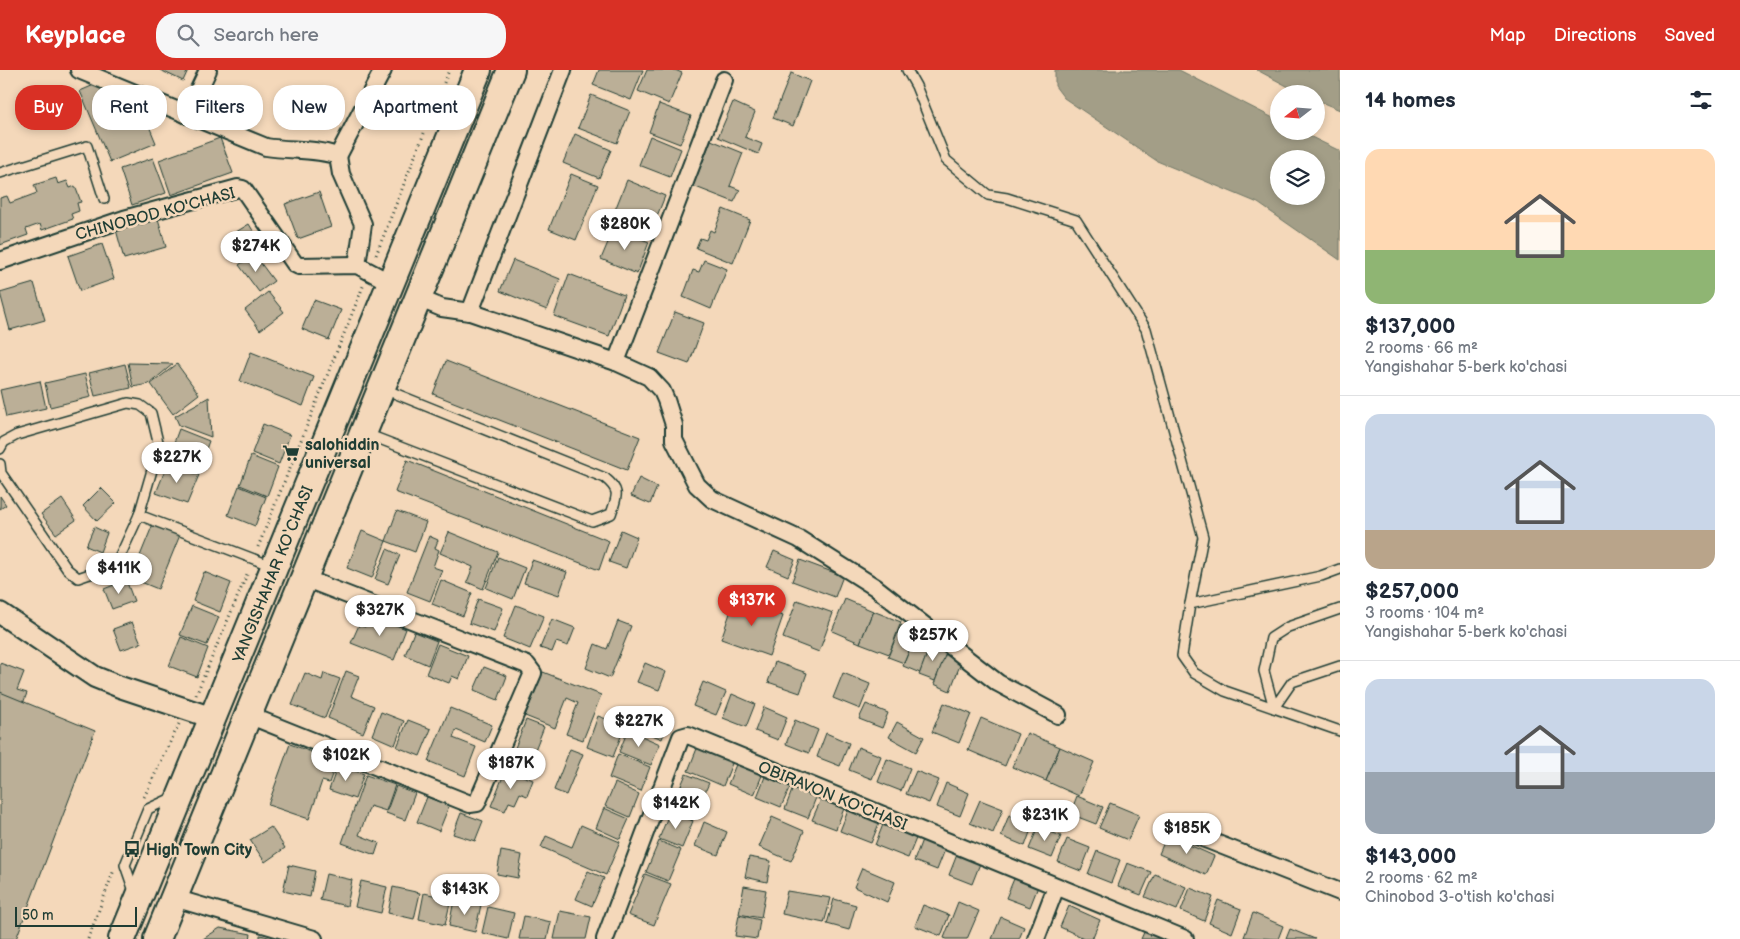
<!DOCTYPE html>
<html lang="en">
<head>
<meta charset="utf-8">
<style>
  body { margin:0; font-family:"Balsamiq Sans",sans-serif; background:#f6f6f7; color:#1f2937; height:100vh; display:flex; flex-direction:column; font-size:19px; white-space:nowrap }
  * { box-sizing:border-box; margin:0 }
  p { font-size:16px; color:#747a83 }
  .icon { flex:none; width:28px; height:28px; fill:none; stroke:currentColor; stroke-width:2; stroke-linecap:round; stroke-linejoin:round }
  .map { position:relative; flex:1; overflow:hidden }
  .side { display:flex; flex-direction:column; background:#fff; width:400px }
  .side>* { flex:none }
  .top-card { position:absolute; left:15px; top:15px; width:475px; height:45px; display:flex; gap:10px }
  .needle { width:32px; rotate:253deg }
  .tools { position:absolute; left:1270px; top:15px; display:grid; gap:10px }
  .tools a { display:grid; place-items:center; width:55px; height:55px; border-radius:50%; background:#fff; box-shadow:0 2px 8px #0003; font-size:25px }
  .scale { position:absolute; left:15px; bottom:12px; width:122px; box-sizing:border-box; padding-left:5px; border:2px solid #1f3d34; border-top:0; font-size:14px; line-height:18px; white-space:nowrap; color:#1f3d34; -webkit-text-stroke:4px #f4d8ba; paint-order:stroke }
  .price { position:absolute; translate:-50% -42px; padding:0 11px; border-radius:18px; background:#fff; color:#222; font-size:16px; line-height:32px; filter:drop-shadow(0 1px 2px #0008) }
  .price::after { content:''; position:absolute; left:50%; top:30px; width:15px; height:11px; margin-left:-8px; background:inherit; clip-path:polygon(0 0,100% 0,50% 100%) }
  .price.active { background:#d93025; color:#fff }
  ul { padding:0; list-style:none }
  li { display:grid; align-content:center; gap:10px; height:265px; padding:0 25px }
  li+li { border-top:1px solid #e0e1e3 }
  li span { display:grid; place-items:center; height:155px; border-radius:15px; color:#555 }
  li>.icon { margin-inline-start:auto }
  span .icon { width:90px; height:90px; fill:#fffc; stroke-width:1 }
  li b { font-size:21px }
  h2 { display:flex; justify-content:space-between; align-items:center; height:60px; padding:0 25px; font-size:21px }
  .tag { padding:0 18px; border-radius:20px; background:#fff; box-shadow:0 2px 8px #0003; font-size:18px; line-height:45px }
  .tag.active { background:#d93025; color:#fff }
  header { display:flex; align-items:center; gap:30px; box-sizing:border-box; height:70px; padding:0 25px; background:#d93025; color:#fff }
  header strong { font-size:24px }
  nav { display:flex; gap:28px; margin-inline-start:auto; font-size:18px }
  .search { width:350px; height:45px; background:#f6f6f7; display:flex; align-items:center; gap:12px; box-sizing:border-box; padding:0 18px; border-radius:20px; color:#747a83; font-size:19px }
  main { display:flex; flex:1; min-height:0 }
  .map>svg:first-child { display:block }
</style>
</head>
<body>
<header>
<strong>Keyplace</strong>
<div class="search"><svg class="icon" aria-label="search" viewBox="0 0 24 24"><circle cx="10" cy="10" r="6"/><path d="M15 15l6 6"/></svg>Search here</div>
<nav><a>Map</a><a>Directions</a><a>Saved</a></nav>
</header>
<main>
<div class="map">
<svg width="1340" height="869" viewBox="0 0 1340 869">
  <rect width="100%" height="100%" fill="#f4d8ba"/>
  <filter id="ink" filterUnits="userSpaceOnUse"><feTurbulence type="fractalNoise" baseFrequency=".02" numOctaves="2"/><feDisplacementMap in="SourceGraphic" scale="10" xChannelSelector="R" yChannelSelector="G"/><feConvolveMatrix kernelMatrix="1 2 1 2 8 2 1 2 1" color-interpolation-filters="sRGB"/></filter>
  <g filter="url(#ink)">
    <g fill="#a39e87" stroke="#6e7766" fill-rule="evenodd">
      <path d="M1055,0H1179L1279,51V61H1299L1340,81V190L1258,133L1157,91L1064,28L1055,16ZM1279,89H1316V126H1279Z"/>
      <polygon points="1257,0 1340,0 1340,40 1316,30 1316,24 1302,24"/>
    </g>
    <g fill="#bbaf97" stroke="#1f3d34">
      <polygon points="160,0 188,0 183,11"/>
      <polygon points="599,0 643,0 631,30 593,15"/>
      <polygon points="647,0 675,0 682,3 669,34 638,21"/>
      <polygon points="791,3 810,11 793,56 773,48"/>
      <polygon points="94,15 140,34 156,73 110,92 80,21"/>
      <polygon points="591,25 630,41 617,73 578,58"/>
      <polygon points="733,32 755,42 745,67 762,74 758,84 718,67"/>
      <polygon points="659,34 691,46 680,74 649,62"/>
      <polygon points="575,64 611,80 599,108 563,93"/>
      <polygon points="650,66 681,79 670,107 639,95"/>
      <polygon points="220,68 233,103 171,125 159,90"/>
      <polygon points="711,70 743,83 730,116 740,120 734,132 693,116"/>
      <polygon points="153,88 166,123 132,135 120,99"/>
      <polygon points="571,104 598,115 576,170 549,159"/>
      <polygon points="56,108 58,114 67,111 70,118 75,116 81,132 77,133 79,141 71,144 73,149 42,160 40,154 26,159 28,165 0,175 0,128 7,126 10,133 37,123 34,115"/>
      <polygon points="627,110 665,126 649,166 611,150"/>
      <polygon points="319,122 331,157 298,169 285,134"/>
      <polygon points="723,139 750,150 733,193 696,178 700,168 706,170 710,160 714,162"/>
      <polygon points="157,145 166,177 124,189 115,156"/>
      <polygon points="249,154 258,169 237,182 228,167"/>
      <polygon points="614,158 649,172 637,204 601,189"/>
      <polygon points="102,174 114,209 80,221 68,186"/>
      <polygon points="254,184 274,211 259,222 239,195"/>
      <polygon points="513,190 560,209 547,240 500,221"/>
      <polygon points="704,190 727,199 711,239 683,227 693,200 699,202"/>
      <polygon points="569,204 624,225 609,266 554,246"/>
      <polygon points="34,213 45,250 10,260 0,223"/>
      <polygon points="268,222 284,242 260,260 245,240"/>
      <polygon points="314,230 341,240 329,270 302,259"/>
      <polygon points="675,242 704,253 689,294 659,283"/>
      <polygon points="251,282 314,307 303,336 240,311"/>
      <polygon points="446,291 640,367 627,400 433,324"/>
      <polygon points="128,293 173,294 149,314 133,317"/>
      <polygon points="125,294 131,318 95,326 89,303"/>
      <polygon points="177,294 199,324 173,344 151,314"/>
      <polygon points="85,304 91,327 50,337 45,313"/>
      <polygon points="40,311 46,338 6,347 0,320"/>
      <polygon points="209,327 211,367 179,355 175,346"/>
      <polygon points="263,354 290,365 279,394 252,383"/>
      <polygon points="179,359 209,371 199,398 169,386"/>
      <polygon points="251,386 278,397 267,426 240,415"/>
      <polygon points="407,390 609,471 599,500 395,422"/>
      <polygon points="168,393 199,405 187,434 156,423"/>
      <polygon points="639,408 657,417 650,434 631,426"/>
      <polygon points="239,416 266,427 255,456 228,445"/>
      <polygon points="101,418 116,433 97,451 83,436"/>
      <polygon points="0,426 6,435 0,439"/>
      <polygon points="62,429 76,450 56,464 41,444"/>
      <polygon points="397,441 426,452 415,482 386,471"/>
      <polygon points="153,454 180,465 158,519 131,508"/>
      <polygon points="94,457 107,463 100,482 86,476"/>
      <polygon points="621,460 637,467 626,498 609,492"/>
      <polygon points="362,461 386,471 372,508 347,498"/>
      <polygon points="449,462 498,482 483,519 467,512 473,497 440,483"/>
      <polygon points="429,466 438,470 435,478 439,480 433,497 442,500 430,531 407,522"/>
      <polygon points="387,479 400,485 388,514 375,509"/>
      <polygon points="774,481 795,490 788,506 767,497"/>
      <polygon points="498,487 525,498 513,529 486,518"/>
      <polygon points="532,490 567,502 559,525 524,513"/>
      <polygon points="800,490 843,506 835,527 792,511"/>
      <polygon points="204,502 231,513 220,542 193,531"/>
      <polygon points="126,510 134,531 112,539 104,519"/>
      <polygon points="441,510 472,523 463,546 432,534"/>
      <polygon points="478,529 503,538 494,562 469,553"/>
      <polygon points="735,529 783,546 769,586 721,569"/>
      <polygon points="845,529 873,541 860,573 832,561"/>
      <polygon points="797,530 833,543 819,582 783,568"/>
      <polygon points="516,535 544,546 530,579 503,568"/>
      <polygon points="192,536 219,547 207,575 180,565"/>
      <polygon points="873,541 901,552 889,584 860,573"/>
      <polygon points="370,545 406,559 394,590 351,573 359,555 365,557"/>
      <polygon points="552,549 575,558 568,576 556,572 552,582 540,578"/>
      <polygon points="618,551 631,556 610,608 586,598 595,574 607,579"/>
      <polygon points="132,552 141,573 121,580 113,559"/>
      <polygon points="901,555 917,562 904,593 888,587"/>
      <polygon points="414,562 437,571 428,595 405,585"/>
      <polygon points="916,564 932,570 920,603 903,596"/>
      <polygon points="181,567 208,578 197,607 169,596"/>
      <polygon points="931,573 948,580 935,611 919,605"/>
      <polygon points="438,574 468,586 459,609 452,606 449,613 426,604"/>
      <polygon points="946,583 962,590 950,621 934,614"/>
      <polygon points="775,592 807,603 800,623 768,612"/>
      <polygon points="0,593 24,602 17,620 27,623 11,665 0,661"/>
      <polygon points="645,593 666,602 659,620 637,612"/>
      <polygon points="484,597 507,606 498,630 474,620"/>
      <polygon points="346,601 359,606 351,626 374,636 363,663 328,648"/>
      <polygon points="543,602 601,625 583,670 566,664 578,633 567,628 555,658 525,646"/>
      <polygon points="305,603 322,610 324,603 340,609 325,648 292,635"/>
      <polygon points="843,603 870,614 860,639 833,628"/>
      <polygon points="703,612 726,622 716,645 693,636"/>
      <polygon points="0,622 95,661 16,869 0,869"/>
      <polygon points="732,624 755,634 746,657 723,648"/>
      <polygon points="944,633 971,644 959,673 932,662"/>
      <polygon points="866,634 888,643 882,658 859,649"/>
      <polygon points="764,637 787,647 778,670 755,661"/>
      <polygon points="450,638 492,655 485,672 456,660 453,668 476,677 465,706 428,691"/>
      <polygon points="381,642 404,651 395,675 372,665"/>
      <polygon points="647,642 669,650 662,669 640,660"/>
      <polygon points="598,646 625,656 613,687 587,677"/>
      <polygon points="981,648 1018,664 1005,696 968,680"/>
      <polygon points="408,650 431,659 420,686 397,677"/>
      <polygon points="526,650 544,657 527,700 509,693"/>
      <polygon points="795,650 818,660 809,683 786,674"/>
      <polygon points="897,652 924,667 916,682 889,667"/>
      <polygon points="628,660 660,674 651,695 619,682"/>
      <polygon points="826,663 849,673 840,696 817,687"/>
      <polygon points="1027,663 1060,677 1046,711 1012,697"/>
      <polygon points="290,674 330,689 327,696 334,699 329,713 322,711 309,749 268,735"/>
      <polygon points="698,676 733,691 723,716 688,701"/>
      <polygon points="858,677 881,686 872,709 849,700"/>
      <polygon points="1060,677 1094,692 1079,726 1046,711"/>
      <polygon points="570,679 583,684 566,725 554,720"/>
      <polygon points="618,684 650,697 641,721 609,708"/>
      <polygon points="887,689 910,698 901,721 878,712"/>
      <polygon points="737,692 763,703 754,725 728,714"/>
      <polygon points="338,695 364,704 355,729 329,720"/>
      <polygon points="506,699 533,710 527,726 520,723 515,734 509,732 505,741 491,736"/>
      <polygon points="916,701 939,710 929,733 906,724"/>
      <polygon points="686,704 709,713 693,750 670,741"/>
      <polygon points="766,704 791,715 781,737 757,727"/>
      <polygon points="366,705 395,715 386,741 370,736 359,765 379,773 375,785 342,773"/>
      <polygon points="615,713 639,724 630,747 605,736"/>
      <polygon points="946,713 969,723 960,746 937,737"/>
      <polygon points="794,715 817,725 808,748 785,739"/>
      <polygon points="396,716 415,723 405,750 386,743"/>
      <polygon points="1077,726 1103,737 1096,754 1070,744"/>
      <polygon points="427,727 449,736 439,761 417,752"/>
      <polygon points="822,727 845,736 836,759 812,750"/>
      <polygon points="980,730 1003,739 993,763 970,753"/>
      <polygon points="1110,733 1139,745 1128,770 1099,758"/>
      <polygon points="604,738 629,749 620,769 596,758"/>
      <polygon points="849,738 880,751 871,773 840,761"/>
      <polygon points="670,741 693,751 682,778 659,769"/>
      <polygon points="461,743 483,751 475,771 453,764"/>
      <polygon points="1009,745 1033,754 1025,776 1001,766"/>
      <polygon points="772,747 804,761 791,791 759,777"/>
      <polygon points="704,752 727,762 718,785 695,776"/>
      <polygon points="884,752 917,766 908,788 875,775"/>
      <polygon points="581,755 620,772 606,805 541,777 546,766 572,777"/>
      <polygon points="271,757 285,778 265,792 250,770"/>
      <polygon points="1038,757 1061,766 1052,788 1029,779"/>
      <polygon points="1167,765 1214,786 1206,805 1159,784"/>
      <polygon points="923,767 946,777 937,800 914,791"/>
      <polygon points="1067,769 1090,778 1081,801 1058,792"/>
      <polygon points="659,771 681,780 668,811 646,802"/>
      <polygon points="501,781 522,785 518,808 497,804"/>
      <polygon points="1097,781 1120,790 1111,813 1088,804"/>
      <polygon points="958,782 981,791 972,814 949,805"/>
      <polygon points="749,787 771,791 767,812 745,807"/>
      <polygon points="1127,793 1151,802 1141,825 1118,816"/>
      <polygon points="289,795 315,801 310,827 283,821"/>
      <polygon points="862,798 895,812 887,832 854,817"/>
      <polygon points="588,801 604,808 592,836 576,829"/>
      <polygon points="326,804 352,810 347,836 320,830"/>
      <polygon points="645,804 671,814 654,855 628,845"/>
      <polygon points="1016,804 1039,814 1030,837 1006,828"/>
      <polygon points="1155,804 1186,817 1177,840 1145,827"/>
      <polygon points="361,811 387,817 381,843 355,837"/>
      <polygon points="744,816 766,820 761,848 739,844"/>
      <polygon points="393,817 420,823 414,849 388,843"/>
      <polygon points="1190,818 1213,827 1204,851 1181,841"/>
      <polygon points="787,821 831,828 824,853 782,844"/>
      <polygon points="424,823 451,829 445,855 419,849"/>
      <polygon points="834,829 856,835 849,860 827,854"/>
      <polygon points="454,830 481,835 475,862 449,856"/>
      <polygon points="1218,830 1241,839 1232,863 1209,853"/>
      <polygon points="958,832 979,841 967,869 947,869 944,868"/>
      <polygon points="923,835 949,845 941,866 915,856"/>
      <polygon points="1069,836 1100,850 1092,869 1086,869 1060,857"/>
      <polygon points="488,837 514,843 508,869 482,863"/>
      <polygon points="560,841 591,847 586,869 554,869"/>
      <polygon points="1253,843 1283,856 1278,869 1244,867"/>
      <polygon points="739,845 760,850 757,869 735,866"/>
      <polygon points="524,846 551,852 547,869 519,869"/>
      <polygon points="1001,847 1024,857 1019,869 992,869"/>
      <polygon points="220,858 251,864 250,869 203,869"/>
      <polygon points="1290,859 1315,869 1286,869"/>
      <polygon points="1145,860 1166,869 1141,869"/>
      <polygon points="260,865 277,869 260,869"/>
    </g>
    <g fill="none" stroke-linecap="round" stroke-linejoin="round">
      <g stroke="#1f3d34" stroke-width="12">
        <g id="service">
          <polyline points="907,0 916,16 946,90 988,125 1007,128 1076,150 1146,259 1203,467 1190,534 1182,586 1194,603 1225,621 1340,661"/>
          <polyline points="0,103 87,76 104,129"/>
          <path d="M364,363L592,451L611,444C617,426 621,421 605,408L384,319"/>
          <polyline points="0,379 4,372 17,365 128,333 140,335 151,343 159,376 139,445 116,495 78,508 67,499 1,403 0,394"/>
          <polyline points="139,445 272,496"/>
          <polyline points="1190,534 1321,506 1340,499"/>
          <polyline points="1340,539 1288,557 1271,568 1264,601 1274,638 1292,612 1340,596"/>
          <polyline points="134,821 125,795 148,739 174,727"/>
        </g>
      </g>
      <g stroke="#1f3d34" stroke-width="20">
        <g id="minor">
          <path d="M79,0L266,77C291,81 314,78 338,86L341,104L363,154L357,195"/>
          <polyline points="187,45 208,0"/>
          <polyline points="338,86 383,0"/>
          <polyline points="0,191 124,149 238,118 243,119 295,194 299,196 357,195 391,213"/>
          <polyline points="418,228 442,238 470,242 616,292 649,307 662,321 666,330 674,355 674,370 697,415 712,429 799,469 875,517 998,613 1058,645"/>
          <polyline points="470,242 563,0"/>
          <polyline points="616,292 724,10"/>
          <polyline points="248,645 470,734 477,733 533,603 527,595 304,508"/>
          <polyline points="1195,765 1340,822"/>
          <polyline points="174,828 314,869"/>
          <polyline points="605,869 681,667 688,665 1185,869"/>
          <polyline points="1036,869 1056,817"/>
        </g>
      </g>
      <g stroke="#1f3d34" stroke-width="24">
        <polyline id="tertiary" points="0,543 95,607 120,617 213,648"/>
      </g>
      <g stroke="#1f3d34" stroke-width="30">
        <g id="primary">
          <polyline points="122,869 478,0"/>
          <polyline points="157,869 511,0"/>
        </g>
      </g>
      <g stroke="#1f3d34" stroke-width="3" stroke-dasharray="1 4" stroke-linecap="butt">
        <polyline points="376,185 449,0"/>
        <polyline points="258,477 364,214"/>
        <polyline points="196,625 248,502"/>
        <polyline points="144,727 179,654"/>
        <polyline points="88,869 114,800"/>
      </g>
      <use href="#service" stroke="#f4d8ba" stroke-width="9"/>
      <use href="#minor" stroke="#f4d8ba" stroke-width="16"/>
      <use href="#tertiary" stroke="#f4d8ba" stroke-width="20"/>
      <use href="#primary" stroke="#f4d8ba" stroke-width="26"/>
    </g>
  </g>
  <defs>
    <g id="supermarket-bare" transform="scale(1.35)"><path d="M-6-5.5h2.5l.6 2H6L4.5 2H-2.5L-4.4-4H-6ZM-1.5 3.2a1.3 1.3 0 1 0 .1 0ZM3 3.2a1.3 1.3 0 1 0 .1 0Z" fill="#1f3d34" stroke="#f4d8ba" stroke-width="2.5" paint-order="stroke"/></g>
    <g id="bus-bare" transform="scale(1.35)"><path d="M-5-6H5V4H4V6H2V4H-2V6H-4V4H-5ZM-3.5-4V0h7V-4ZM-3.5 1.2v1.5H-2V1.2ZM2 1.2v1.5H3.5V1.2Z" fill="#1f3d34" stroke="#f4d8ba" stroke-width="2.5" paint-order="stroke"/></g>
  </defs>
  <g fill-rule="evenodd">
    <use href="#supermarket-bare" x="291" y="383"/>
    <use href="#bus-bare" x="132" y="779"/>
  </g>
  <g text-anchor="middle" stroke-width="5" stroke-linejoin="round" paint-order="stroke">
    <g font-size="16" fill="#1f3d34" stroke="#f4d8ba">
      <text transform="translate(155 143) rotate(-15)" y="6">CHINOBOD KO'CHASI</text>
      <text transform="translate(272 504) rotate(-68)" y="6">YANGISHAHAR KO‘CHASI</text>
      <text transform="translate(833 725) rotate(22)" y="6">OBIRAVON KO'CHASI</text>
    </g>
    <g font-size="16" font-weight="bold" fill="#1f3d34" stroke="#f4d8ba" text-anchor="start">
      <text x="305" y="380">salohiddin<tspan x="305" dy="18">universal</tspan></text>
      <text x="146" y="785">High Town City</text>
    </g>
  </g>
</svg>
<div class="tools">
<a><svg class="needle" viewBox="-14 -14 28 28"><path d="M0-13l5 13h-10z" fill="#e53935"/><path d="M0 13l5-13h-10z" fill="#747a83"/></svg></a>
<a><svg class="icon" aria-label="layers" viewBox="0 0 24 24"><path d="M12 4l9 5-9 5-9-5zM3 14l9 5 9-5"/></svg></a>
</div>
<div class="scale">50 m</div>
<b class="price" style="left:625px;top:181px">$280K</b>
<b class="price" style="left:256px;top:203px">$274K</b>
<b class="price" style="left:177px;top:414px">$227K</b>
<b class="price" style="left:119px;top:525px">$411K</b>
<b class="price active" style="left:752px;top:557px">$137K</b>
<b class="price" style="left:380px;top:567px">$327K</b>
<b class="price" style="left:933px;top:592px">$257K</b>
<b class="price" style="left:639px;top:678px">$227K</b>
<b class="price" style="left:346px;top:712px">$102K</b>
<b class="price" style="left:511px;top:720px">$187K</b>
<b class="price" style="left:676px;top:760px">$142K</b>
<b class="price" style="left:1045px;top:772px">$231K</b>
<b class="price" style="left:1187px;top:785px">$185K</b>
<b class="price" style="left:465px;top:846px">$143K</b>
<div class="top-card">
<a class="tag active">Buy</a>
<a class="tag">Rent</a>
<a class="tag">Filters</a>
<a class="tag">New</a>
<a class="tag">Apartment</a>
</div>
</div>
<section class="side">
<h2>14 homes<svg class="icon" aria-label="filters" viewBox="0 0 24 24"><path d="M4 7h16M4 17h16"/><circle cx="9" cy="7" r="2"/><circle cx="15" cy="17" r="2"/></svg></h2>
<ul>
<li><span style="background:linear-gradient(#ffd9b3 65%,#8fb573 0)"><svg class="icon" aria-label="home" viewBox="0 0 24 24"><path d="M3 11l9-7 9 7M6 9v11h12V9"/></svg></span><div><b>$137,000</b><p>2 rooms · 66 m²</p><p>Yangishahar 5-berk ko'chasi</p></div></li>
<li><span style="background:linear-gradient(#c9d6e8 75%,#b9a48a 0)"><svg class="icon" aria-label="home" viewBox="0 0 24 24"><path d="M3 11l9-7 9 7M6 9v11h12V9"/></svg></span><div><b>$257,000</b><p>3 rooms · 104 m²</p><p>Yangishahar 5-berk ko'chasi</p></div></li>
<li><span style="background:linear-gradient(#c9d6e8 60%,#9aa5b1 0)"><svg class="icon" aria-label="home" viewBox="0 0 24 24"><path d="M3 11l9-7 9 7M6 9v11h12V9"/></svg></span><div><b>$143,000</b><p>2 rooms · 62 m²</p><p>Chinobod 3-o'tish ko'chasi</p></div></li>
</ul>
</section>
</main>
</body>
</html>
